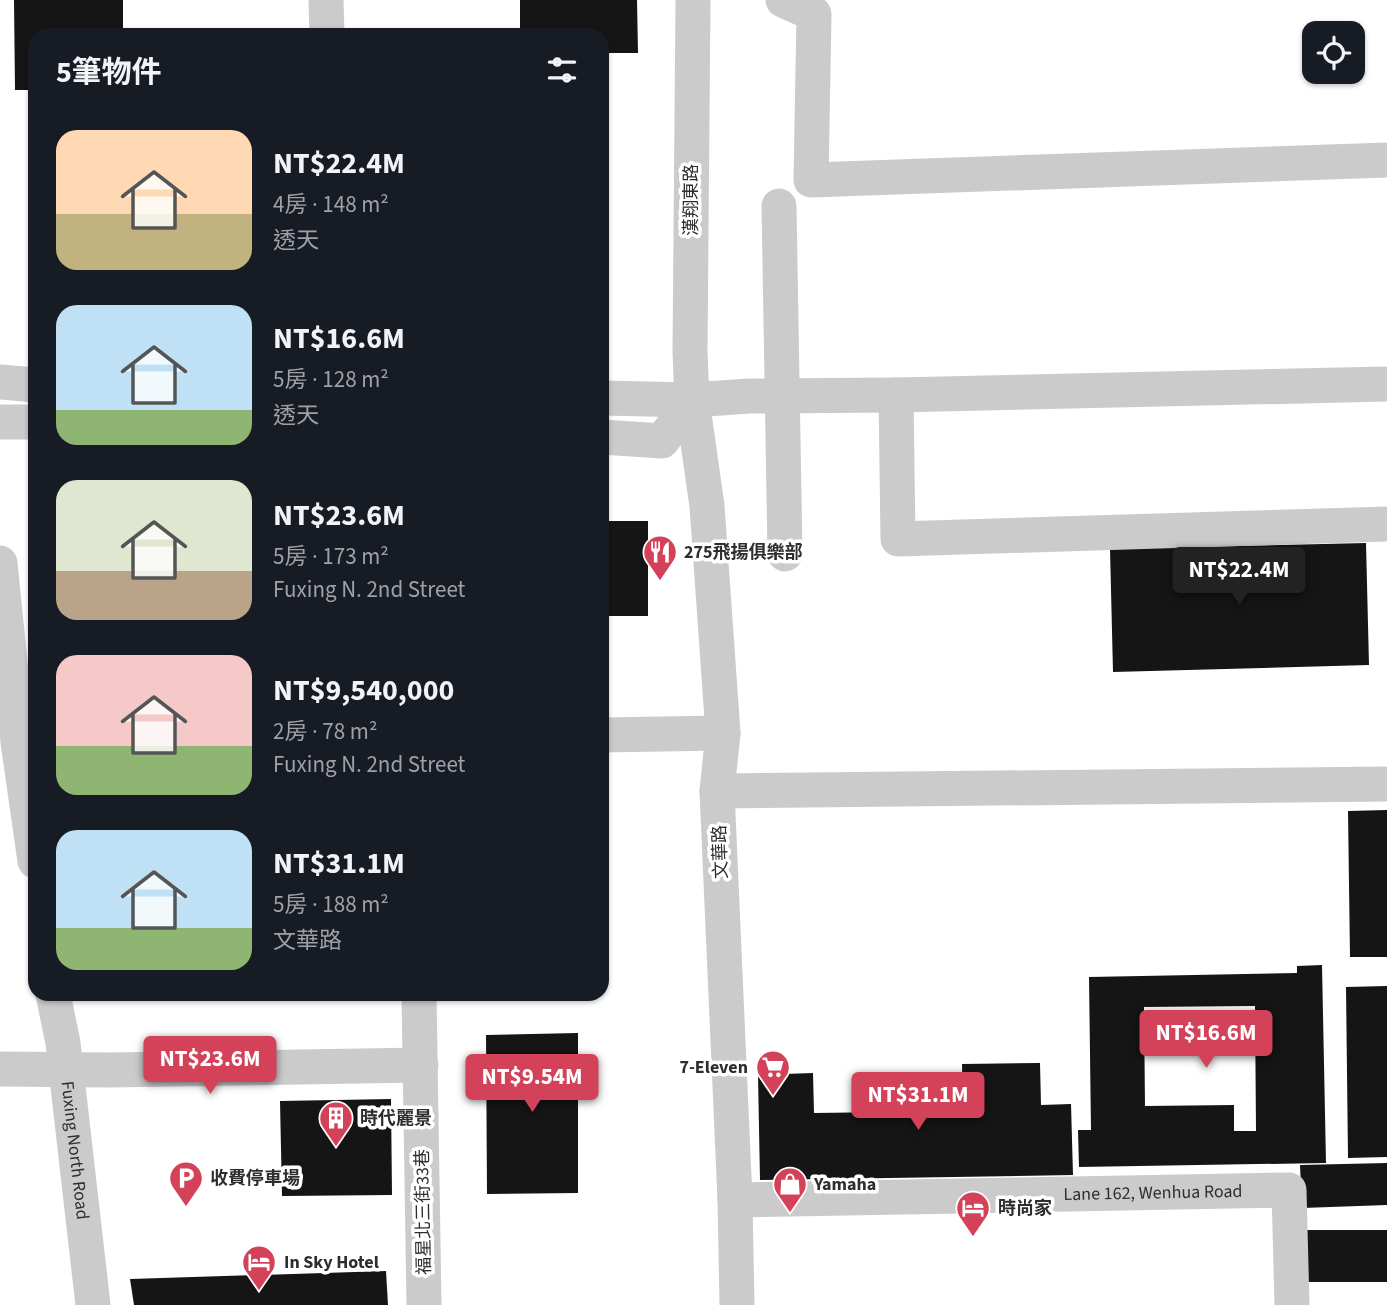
<!DOCTYPE html>
<html lang="zh-TW">
<head>
<meta charset="utf-8">
<style>
  body { margin:0; font-family:"Source Sans 3","Noto Sans TC",sans-serif; background:#242831; color:#f1f3f6; height:100vh; display:flex; flex-direction:column; font-size:26px; white-space:nowrap }
  * { box-sizing:border-box; margin:0 }
  p { font-size:23px; color:#9ea1a6 }
  .icon { flex:none; width:38px; height:38px; fill:none; stroke:currentColor; stroke-width:2; stroke-linecap:round; stroke-linejoin:round }
  .map { position:relative; flex:1; overflow:hidden }
  .panel { position:absolute; left:28px; top:28px; width:581px; height:973px; display:flex; flex-direction:column; background:#171b24; border-radius:21px; box-shadow:0 2px 5px #0004 }
  .panel>* { flex:none }
  .tools { position:absolute; left:1302px; top:21px; display:grid; gap:14px }
  .tools a { display:grid; place-items:center; width:63px; height:63px; border-radius:14px; background:#171b24; box-shadow:0 2px 5px #0004; font-size:35px }
  .price { position:absolute; translate:-50% -60px; padding:0 16px; border-radius:7px; background:#d34259; color:#fff; font-size:23px; line-height:46px; filter:drop-shadow(0 2px 4px #0008) }
  .price::after { content:''; position:absolute; left:50%; top:42px; width:21px; height:16px; margin-left:-10px; background:inherit; clip-path:polygon(0 0,100% 0,50% 100%) }
  .price.on { background:#222; color:#fff }
  ul { padding:0; list-style:none }
  li { display:flex; align-items:center; gap:21px; height:175px; padding:0 28px }
  li span { display:grid; place-items:center; flex:none; width:196px; height:140px; border-radius:21px; color:#555 }
  li>.icon { margin-inline-start:auto }
  span .icon { width:84px; height:84px; fill:#fffc; stroke-width:1 }
  li b { font-size:30px }
  h2 { display:flex; justify-content:space-between; align-items:center; height:84px; padding:0 28px; font-size:30px }
  .map>svg:first-child { display:block }
</style>
</head>
<body>
<div class="map">
<svg width="1387" height="1305" viewBox="0 0 1387 1305">
  <rect width="100%" height="100%" fill="#fff"/>
  <g fill="#151515" fill-rule="evenodd">
    <polygon points="14,0 123,0 123,35 35,35 35,90 15,90"/>
    <polygon points="520,0 637,0 638,53 602,53 602,35 520,35"/>
    <rect x="602" y="521" width="46" height="95"/>
    <polygon points="1366,543 1369,665 1113,672 1110,549"/>
    <polygon points="1387,810 1387,957 1350,957 1348,811"/>
    <path d="M1322,965L1326,1163L1079,1167L1078,1130H1091L1089,977L1297,973V966ZM1255,1006L1256,1131H1234V1105L1145,1106L1144,1007Z"/>
    <polygon points="1387,986 1387,1157 1348,1158 1346,987"/>
    <polygon points="578,1033 578,1193 487,1194 486,1035"/>
    <polygon points="1040,1063 1041,1105 1071,1104 1073,1175 760,1180 758,1075 813,1073 814,1113 963,1111 962,1064"/>
    <polygon points="391,1099 392,1195 282,1196 280,1101"/>
    <polygon points="1387,1163 1387,1205 1302,1208 1300,1165"/>
    <polygon points="1302,1230 1387,1230 1387,1282 1305,1282"/>
    <polygon points="386,1271 388,1305 134,1305 130,1279"/>
  </g>
  <g fill="none" stroke-linecap="round" stroke-linejoin="round">
    <g stroke="#cbcbcb" stroke-width="35">
      <polyline points="326,0 327,35"/>
      <polyline points="693,0 690,352 692,400 707,506 723,733 717,791 735,1200 737,1305"/>
      <polyline points="783,0 814,14 811,180 1387,160"/>
      <polyline points="779,206 785,554"/>
      <polyline points="0,382 35,385"/>
      <polyline points="896,395 898,539 1387,524"/>
      <polyline points="602,398 692,400 749,396 896,395 1387,384"/>
      <polyline points="0,422 35,422"/>
      <polyline points="602,437 662,441 692,400"/>
      <polyline points="0,563 18,742 35,861"/>
      <polyline points="602,735 723,733"/>
      <polyline points="717,791 1387,784"/>
      <path id="s1" d="M53,994L63,1043L93,1305"/>
      <polyline points="419,994 424,1305"/>
      <polyline points="0,1069 109,1070 421,1065"/>
      <path id="s2" d="M735,1200L1289,1190L1292,1305"/>
    </g>
  </g>
  <defs>
    <g id="restaurant-pin" transform="scale(1.75)"><path d="M0 17L-7.5 6A9.5 9.5 0 1 1 7.5 6Z" fill="#d34259" stroke="#fff"/><path d="M-5-6h1v4h1v-4h1v4h1v-4h1v5L-1.5 .5V6h-2V.5L-5-1ZM5-6V6H3V1.5H1.5Q1.5-4 5-6Z" fill="#fff"/></g>
    <g id="supermarket-pin" transform="scale(1.75)"><path d="M0 17L-7.5 6A9.5 9.5 0 1 1 7.5 6Z" fill="#d34259" stroke="#fff"/><path d="M-6-5.5h2.5l.6 2H6L4.5 2H-2.5L-4.4-4H-6ZM-1.5 3.2a1.3 1.3 0 1 0 .1 0ZM3 3.2a1.3 1.3 0 1 0 .1 0Z" fill="#fff"/></g>
    <g id="building-pin" transform="scale(1.75)"><path d="M0 17L-7.5 6A9.5 9.5 0 1 1 7.5 6Z" fill="#d34259" stroke="#fff"/><path d="M-4-6H4V6H1V3H-1V6H-4ZM-2.5-4.3h1.7v1.8h-1.7ZM.8-4.3h1.7v1.8H.8ZM-2.5-1h1.7V.8h-1.7ZM.8-1h1.7V.8H.8Z" fill="#fff"/></g>
    <g id="parking-pin" transform="scale(1.75)"><path d="M0 17L-7.5 6A9.5 9.5 0 1 1 7.5 6Z" fill="#d34259" stroke="#fff"/><path d="M-3.5-5.5H1a3.5 3.5 0 0 1 0 7H-1V5.5H-3.5ZM-1-3.4V-.6H.8a1.4 1.4 0 0 0 0-2.8Z" fill="#fff"/></g>
    <g id="shop-pin" transform="scale(1.75)"><path d="M0 17L-7.5 6A9.5 9.5 0 1 1 7.5 6Z" fill="#d34259" stroke="#fff"/><path d="M-5-2.5h2.3a2.7 3.5 0 0 1 5.4 0H5L5.5 6h-11ZM-1.5-2.5h3a1.5 2.3 0 0 0-3 0Z" fill="#fff"/></g>
    <g id="hotel-pin" transform="scale(1.75)"><path d="M0 17L-7.5 6A9.5 9.5 0 1 1 7.5 6Z" fill="#d34259" stroke="#fff"/><path d="M-6-4.5h1.5V1H6V5H4.5V3h-9V5H-6ZM-4 0a1.8 1.8 0 1 1 3.6 0ZM.5 0V-2.5h3Q6-2.5 6 0Z" fill="#fff"/></g>
  </defs>
  <g fill-rule="evenodd">
    <use href="#restaurant-pin" x="660" y="552"/>
    <use href="#supermarket-pin" x="773" y="1067"/>
    <use href="#building-pin" x="336" y="1118"/>
    <use href="#parking-pin" x="186" y="1178"/>
    <use href="#shop-pin" x="790" y="1184"/>
    <use href="#hotel-pin" x="973" y="1208"/>
    <use href="#hotel-pin" x="259" y="1262"/>
  </g>
  <g text-anchor="middle" stroke-width="7" stroke-linejoin="round" paint-order="stroke">
    <g font-size="18" fill="#2e2e2e" stroke="#fff">
      <text transform="translate(691 200) rotate(-90)" y="6">漢翔東路</text>
      <text transform="translate(720 852) rotate(-92)" y="6">文華路</text>
      <text dy="6" stroke="none"><textPath href="#s1" startOffset="158">Fuxing North Road</textPath></text>
      <text dy="6" stroke="none"><textPath href="#s2" startOffset="418">Lane 162, Wenhua Road</textPath></text>
      <text transform="translate(423 1212) rotate(-91)" y="6">福星北三街33巷</text>
    </g>
    <g font-size="18" font-weight="bold" fill="#2e2e2e" stroke="#fff" text-anchor="start">
      <text x="684" y="558">275飛揚俱樂部</text>
      <text x="748" y="1073" text-anchor="end">7-Eleven</text>
      <text x="360" y="1124">時代麗景</text>
      <text x="210" y="1184">收費停車場</text>
      <text x="814" y="1190">Yamaha</text>
      <text x="998" y="1214">時尚家</text>
      <text x="284" y="1268">In Sky Hotel</text>
    </g>
  </g>
</svg>
<div class="tools">
<a><svg class="icon" aria-label="locate" viewBox="0 0 24 24"><circle cx="12" cy="12" r="6"/><path d="M12 2v4M12 18v4M2 12h4M18 12h4"/></svg></a>
</div>
<b class="price on" style="left:1239px;top:607px">NT$22.4M</b>
<b class="price" style="left:1206px;top:1070px">NT$16.6M</b>
<b class="price" style="left:210px;top:1096px">NT$23.6M</b>
<b class="price" style="left:532px;top:1114px">NT$9.54M</b>
<b class="price" style="left:918px;top:1132px">NT$31.1M</b>
<section class="panel">
<h2>5筆物件<svg class="icon" aria-label="filters" viewBox="0 0 24 24"><path d="M4 7h16M4 17h16"/><circle cx="9" cy="7" r="2"/><circle cx="15" cy="17" r="2"/></svg></h2>
<ul>
<li><span style="background:linear-gradient(#ffd9b3 60%,#c2b280 0)"><svg class="icon" aria-label="home" viewBox="0 0 24 24"><path d="M3 11l9-7 9 7M6 9v11h12V9"/></svg></span><div><b>NT$22.4M</b><p>4房 · 148 m²</p><p>透天</p></div></li>
<li><span style="background:linear-gradient(#bfe0f5 75%,#8fb573 0)"><svg class="icon" aria-label="home" viewBox="0 0 24 24"><path d="M3 11l9-7 9 7M6 9v11h12V9"/></svg></span><div><b>NT$16.6M</b><p>5房 · 128 m²</p><p>透天</p></div></li>
<li><span style="background:linear-gradient(#dfe7d0 65%,#b9a48a 0)"><svg class="icon" aria-label="home" viewBox="0 0 24 24"><path d="M3 11l9-7 9 7M6 9v11h12V9"/></svg></span><div><b>NT$23.6M</b><p>5房 · 173 m²</p><p>Fuxing N. 2nd Street</p></div></li>
<li><span style="background:linear-gradient(#f6c9c9 65%,#8fb573 0)"><svg class="icon" aria-label="home" viewBox="0 0 24 24"><path d="M3 11l9-7 9 7M6 9v11h12V9"/></svg></span><div><b>NT$9,540,000</b><p>2房 · 78 m²</p><p>Fuxing N. 2nd Street</p></div></li>
<li><span style="background:linear-gradient(#bfe0f5 70%,#8fb573 0)"><svg class="icon" aria-label="home" viewBox="0 0 24 24"><path d="M3 11l9-7 9 7M6 9v11h12V9"/></svg></span><div><b>NT$31.1M</b><p>5房 · 188 m²</p><p>文華路</p></div></li>
</ul>
</section>
</div>
</body>
</html>
